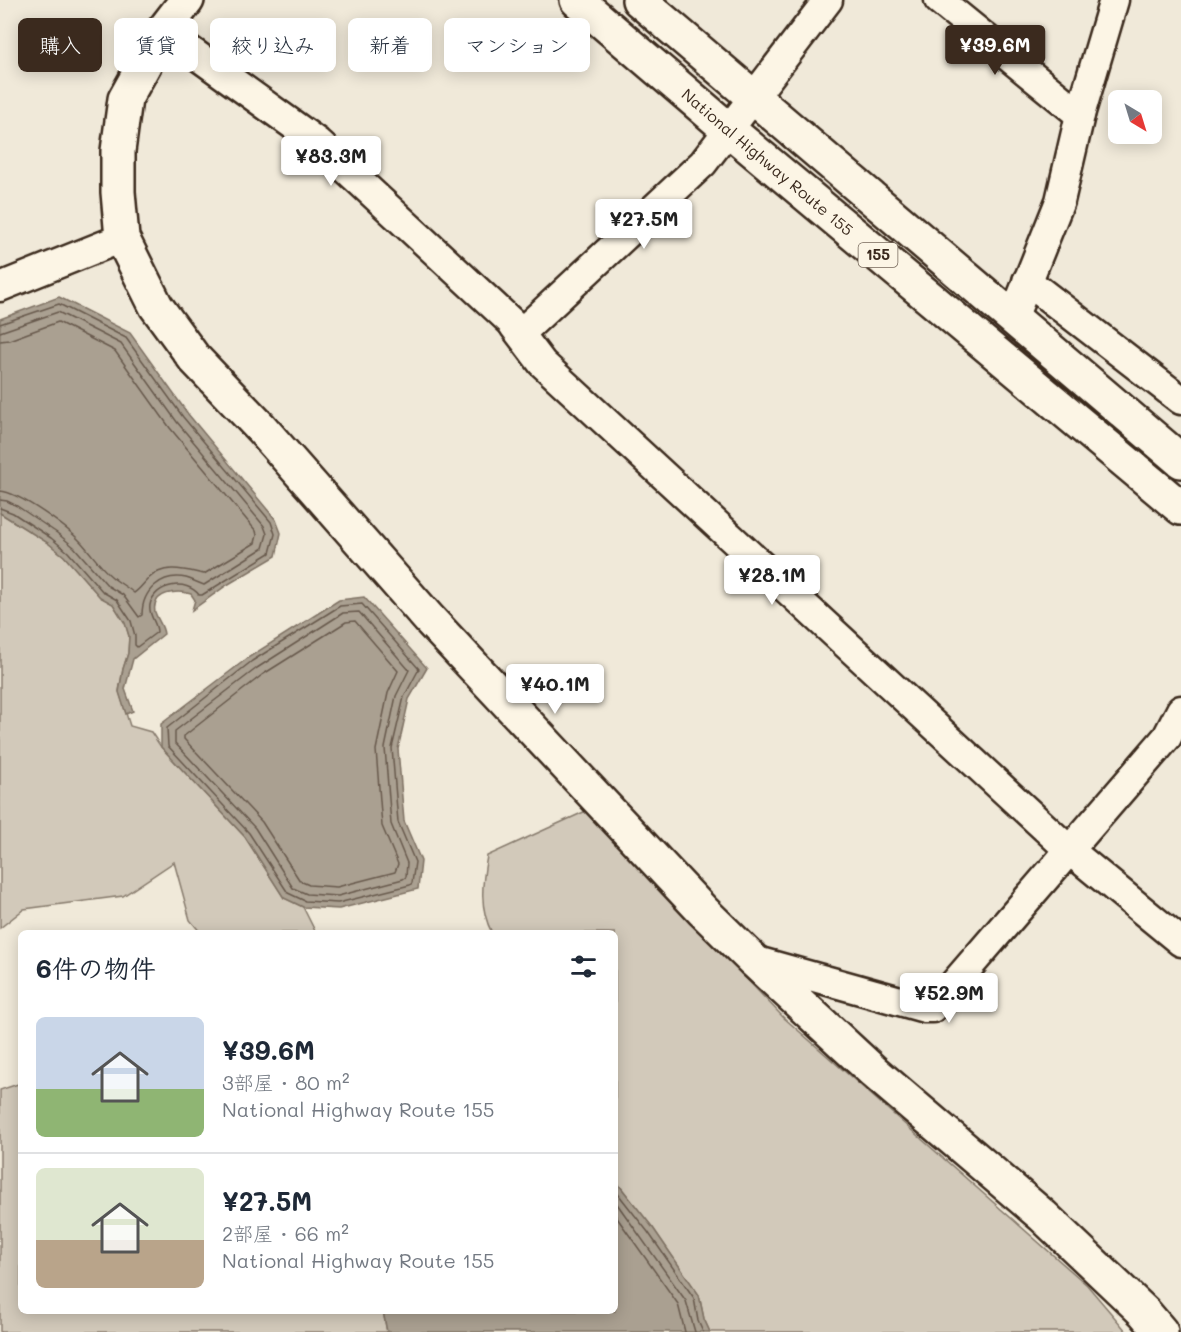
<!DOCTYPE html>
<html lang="ja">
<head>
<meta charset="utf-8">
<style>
  body { margin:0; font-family:Mali,"Klee One",sans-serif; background:#f6f6f7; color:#1f2937; height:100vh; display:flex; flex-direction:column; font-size:22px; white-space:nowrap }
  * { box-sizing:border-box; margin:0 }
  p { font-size:20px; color:#747a83 }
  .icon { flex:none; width:33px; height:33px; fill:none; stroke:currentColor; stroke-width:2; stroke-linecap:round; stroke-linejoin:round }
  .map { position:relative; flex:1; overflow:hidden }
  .details { position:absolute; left:18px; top:930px; width:600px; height:384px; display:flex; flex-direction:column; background:#fff; border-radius:9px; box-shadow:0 3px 15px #0003 }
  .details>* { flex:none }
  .guide { position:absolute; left:18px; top:18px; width:600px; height:54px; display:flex; gap:12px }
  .needle { width:39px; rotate:142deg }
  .tools { position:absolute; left:1108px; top:90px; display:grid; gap:12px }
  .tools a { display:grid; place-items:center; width:54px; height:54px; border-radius:9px; background:#fff; box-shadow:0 3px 15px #0003; font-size:30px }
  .price { position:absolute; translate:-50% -51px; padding:0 14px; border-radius:6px; background:#fff; color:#222; font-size:20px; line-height:39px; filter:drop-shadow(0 2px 3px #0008) }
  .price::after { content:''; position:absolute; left:50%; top:36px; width:18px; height:14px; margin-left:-9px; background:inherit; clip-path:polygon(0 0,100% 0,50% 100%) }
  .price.selected { background:#3b2a1e; color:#fff }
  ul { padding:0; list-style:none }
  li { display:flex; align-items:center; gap:18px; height:150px; padding:0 18px }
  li+li { border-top:2px solid #e0e1e3 }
  li span { display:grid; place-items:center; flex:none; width:168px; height:120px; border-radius:9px; color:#555 }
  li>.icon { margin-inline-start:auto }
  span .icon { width:72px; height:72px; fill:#fffc; stroke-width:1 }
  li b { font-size:26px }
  h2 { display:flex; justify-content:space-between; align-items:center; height:72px; padding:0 18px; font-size:26px }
  .chip { padding:0 21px; border-radius:9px; background:#fff; box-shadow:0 3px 15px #0003; font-size:21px; line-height:54px }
  .chip.selected { background:#3b2a1e; color:#fff }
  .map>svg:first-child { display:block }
</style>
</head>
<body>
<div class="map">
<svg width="1181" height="1332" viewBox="0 0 1181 1332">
  <rect width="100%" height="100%" fill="#f0e9d9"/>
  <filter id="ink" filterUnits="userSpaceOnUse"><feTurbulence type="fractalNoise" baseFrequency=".0167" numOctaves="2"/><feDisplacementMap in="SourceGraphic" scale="12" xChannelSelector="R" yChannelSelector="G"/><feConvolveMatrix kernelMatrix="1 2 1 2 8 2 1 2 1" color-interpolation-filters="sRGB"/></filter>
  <g filter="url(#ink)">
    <g fill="#d2c9ba" stroke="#867a6c" stroke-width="1.5">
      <polygon points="0,513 48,543 64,556 100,597 113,604 125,623 129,636 128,654 123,669 119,691 130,726 151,732 161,747 245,837 284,898 303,907 316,933 201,933 190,920 174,862 123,896 24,909 0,928"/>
      <path d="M586,811L783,1017L1087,1285L1127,1332H710L704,1319L699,1295L653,1228L615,1180V933H492C479,908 482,884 487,856Z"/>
      <polygon points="21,1083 21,1311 383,1311 387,1332 0,1332 0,1090"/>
    </g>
    <g fill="#aaa091" stroke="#7e7163" stroke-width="1.5">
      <path d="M59,297L130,333L188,414L276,520L281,533L276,556L227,585L192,610L195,600L191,594C179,590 151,591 155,612C157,619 163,625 164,634L133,659L125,689L133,711L126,714L119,692L123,669L128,653L129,636L125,623L113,604L100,597L64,556L48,543L0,513V319Z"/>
      <polygon points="364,597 427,668 409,699 398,749 404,821 421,861 418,889 339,909 303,907 284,898 245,837 161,747 161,724 249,657 339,600"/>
      <polygon points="615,1180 653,1228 699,1295 704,1319 710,1332 387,1332 383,1311 615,1311"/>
    </g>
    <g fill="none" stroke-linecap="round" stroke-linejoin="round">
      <g stroke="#67594c" stroke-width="1.5">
        <path d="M0,324L59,304L126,338L183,417L271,522L275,534L270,553L202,595H199C187,578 154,584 150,605C148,616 157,622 157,632L137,647L135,645V636L131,621L117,600L103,592L68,552L51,538L13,513L0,508"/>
        <path d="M0,332L58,312L121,344L177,422L264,526L267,534L263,548L204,585C198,583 193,580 186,578C162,573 142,590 142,615L139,617L123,595L108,586L74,547L57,533L17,506L7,501L0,500"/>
        <path d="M0,341L9,340L58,322L115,351L170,428L256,531L257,535L255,543L204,574C185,570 164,563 148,579C143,584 139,590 134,593C127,587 119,583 112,577C100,567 92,554 81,542C68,528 19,492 0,491"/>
        <polygon points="362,604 419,669 404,697 392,748 398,822 415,862 412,883 410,885 338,903 305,901 288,893 249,833 168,746 167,728 252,661 340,606"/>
        <polygon points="359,612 409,670 396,696 385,748 391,824 407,863 406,877 403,879 338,896 307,894 293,888 255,828 175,743 175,731 257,668 343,613"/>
        <polygon points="355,621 398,671 388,693 376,750 382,826 398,864 395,872 337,887 309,885 300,881 262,822 184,739 184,736 262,675 346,622"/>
        <polyline points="615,1190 648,1232 694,1298 698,1321 703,1332"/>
        <polyline points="615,1201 686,1301 695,1332"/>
        <polyline points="615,1215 678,1304 685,1332"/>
      </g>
      <g stroke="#3b2a1e" stroke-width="33">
        <g id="street">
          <polyline points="939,0 1080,115"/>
          <polyline points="163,31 317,142 522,332 703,163 828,0"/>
          <polyline points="1027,281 1181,400"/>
          <polyline points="0,287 122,238"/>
          <polyline points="1013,318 1060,201 1080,115 1114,0"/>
          <polyline points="514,326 542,363 1069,850 1181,942"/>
          <polyline points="753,960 925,1008 932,1008 941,999 1167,737 1181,710"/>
        </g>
      </g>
      <g stroke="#3b2a1e" stroke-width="38">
        <polyline id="secondary" points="187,0 163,31 125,99 118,151 118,192 122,238 156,306 194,358 261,428 429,619 703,911 753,960 874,1072 1043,1216 1144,1312 1161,1332"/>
      </g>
      <g stroke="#3b2a1e" stroke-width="38">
        <g id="highway">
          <path id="s1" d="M577,0L729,130L1181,508"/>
          <polyline points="639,0 1181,461"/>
        </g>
      </g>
      <use href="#street" stroke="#fcf5e5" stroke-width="28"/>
      <use href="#secondary" stroke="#fcf5e5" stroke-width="33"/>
      <use href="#highway" stroke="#fcf5e5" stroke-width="33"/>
    </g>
  </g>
  <g text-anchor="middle" stroke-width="5" stroke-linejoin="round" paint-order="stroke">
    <rect fill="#fcf5e5" stroke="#75675a" stroke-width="1.5" x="858.5" y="243" width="39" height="24" rx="4.5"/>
    <g font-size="15" font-weight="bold" fill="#3b2a1e">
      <text x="878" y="260">155</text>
    </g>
    <g font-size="16" fill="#3b2a1e" stroke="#fcf5e5">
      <text dy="6" stroke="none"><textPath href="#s1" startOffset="250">National Highway Route 155</textPath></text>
    </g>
  </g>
</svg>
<div class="tools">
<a><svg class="needle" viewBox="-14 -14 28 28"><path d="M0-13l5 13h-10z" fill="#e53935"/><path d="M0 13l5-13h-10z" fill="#747a83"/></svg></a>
</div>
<b class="price selected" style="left:995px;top:76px">¥39.6M</b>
<b class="price" style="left:331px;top:187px">¥83.3M</b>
<b class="price" style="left:644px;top:250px">¥27.5M</b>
<b class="price" style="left:772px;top:606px">¥28.1M</b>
<b class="price" style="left:555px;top:715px">¥40.1M</b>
<b class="price" style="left:949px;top:1024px">¥52.9M</b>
<div class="guide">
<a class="chip selected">購入</a>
<a class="chip">賃貸</a>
<a class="chip">絞り込み</a>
<a class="chip">新着</a>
<a class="chip">マンション</a>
</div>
<section class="details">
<h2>6件の物件<svg class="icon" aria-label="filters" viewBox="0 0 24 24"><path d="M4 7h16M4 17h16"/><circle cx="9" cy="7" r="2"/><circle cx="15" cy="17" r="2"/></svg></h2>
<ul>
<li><span style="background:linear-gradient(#c9d6e8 60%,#8fb573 0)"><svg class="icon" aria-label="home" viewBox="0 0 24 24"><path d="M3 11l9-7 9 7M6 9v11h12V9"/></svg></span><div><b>¥39.6M</b><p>3部屋 · 80 m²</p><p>National Highway Route 155</p></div></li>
<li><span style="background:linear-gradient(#dfe7d0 60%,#b9a48a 0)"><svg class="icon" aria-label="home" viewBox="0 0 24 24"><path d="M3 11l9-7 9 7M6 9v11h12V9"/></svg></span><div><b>¥27.5M</b><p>2部屋 · 66 m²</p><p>National Highway Route 155</p></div></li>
</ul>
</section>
</div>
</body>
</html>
